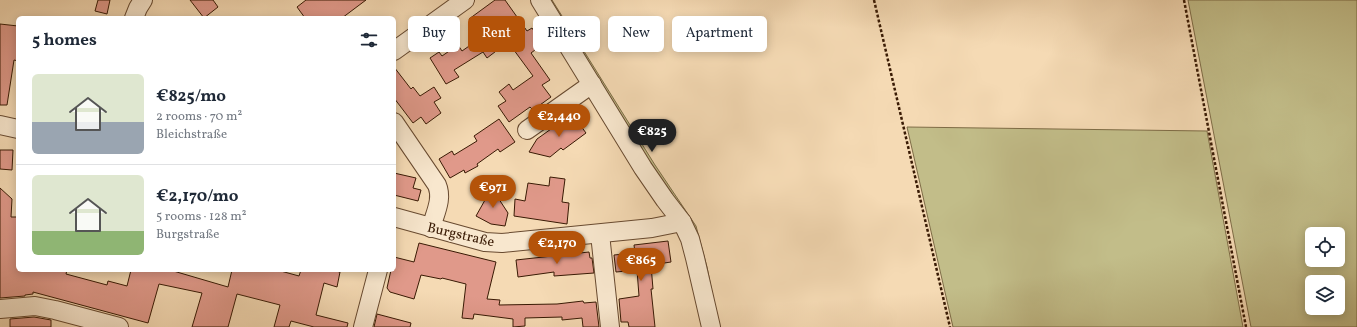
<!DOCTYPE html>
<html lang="en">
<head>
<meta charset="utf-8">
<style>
  body { margin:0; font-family:Vollkorn,serif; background:#f6f6f7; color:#1f2937; height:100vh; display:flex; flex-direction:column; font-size:15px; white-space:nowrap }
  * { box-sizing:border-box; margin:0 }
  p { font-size:13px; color:#747a83 }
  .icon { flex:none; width:22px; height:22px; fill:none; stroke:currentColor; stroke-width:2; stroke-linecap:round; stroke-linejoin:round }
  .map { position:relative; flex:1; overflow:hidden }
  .details { position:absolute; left:16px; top:16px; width:380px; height:256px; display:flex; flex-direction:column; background:#fff; border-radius:6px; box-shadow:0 2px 10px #0003 }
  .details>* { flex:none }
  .top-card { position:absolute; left:408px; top:16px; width:380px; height:36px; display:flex; gap:8px }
  .controls { position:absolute; left:1305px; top:227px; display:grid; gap:8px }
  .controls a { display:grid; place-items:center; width:40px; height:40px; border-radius:6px; background:#fff; box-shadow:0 2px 10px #0003; font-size:20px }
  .price { position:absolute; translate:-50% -34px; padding:0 9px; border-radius:14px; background:#b45309; color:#fff; font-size:13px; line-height:26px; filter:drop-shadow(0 1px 2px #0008) }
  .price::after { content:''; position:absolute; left:50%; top:24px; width:12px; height:9px; margin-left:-6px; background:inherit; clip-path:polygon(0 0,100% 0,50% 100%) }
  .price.current { background:#222; color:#fff }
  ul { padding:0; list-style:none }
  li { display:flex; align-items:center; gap:12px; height:100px; padding:0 16px }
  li+li { border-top:1px solid #e0e1e3 }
  li span { display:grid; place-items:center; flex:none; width:112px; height:80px; border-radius:6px; color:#555 }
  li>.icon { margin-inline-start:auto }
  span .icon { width:48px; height:48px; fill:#fffc; stroke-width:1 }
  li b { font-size:17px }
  h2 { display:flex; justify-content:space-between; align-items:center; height:48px; padding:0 16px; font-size:17px }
  .tag { padding:0 14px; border-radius:6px; background:#fff; box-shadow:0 2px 10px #0003; font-size:14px; line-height:36px }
  .tag.current { background:#b45309; color:#fff }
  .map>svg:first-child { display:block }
</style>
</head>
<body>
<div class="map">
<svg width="1357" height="327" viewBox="0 0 1357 327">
  <rect width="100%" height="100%" fill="#f5dab4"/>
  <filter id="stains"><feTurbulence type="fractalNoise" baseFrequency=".005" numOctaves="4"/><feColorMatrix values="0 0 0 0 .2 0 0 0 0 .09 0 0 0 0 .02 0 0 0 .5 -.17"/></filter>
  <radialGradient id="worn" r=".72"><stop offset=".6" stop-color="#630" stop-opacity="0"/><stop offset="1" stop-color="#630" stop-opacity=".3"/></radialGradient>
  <g fill="#c2bd89" stroke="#7e6c46" fill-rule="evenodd">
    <polygon points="547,0 552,0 655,165 696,226 707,267 719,327 700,253"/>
    <path d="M1188,0H1357V327H1251ZM1312,234H1338V260H1312ZM1312,282H1338V308H1312Z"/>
    <polygon points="907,127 1207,131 1243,327 953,327"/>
  </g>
  <g fill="#e0998a" stroke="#391a04">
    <polygon points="98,0 110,0 107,14 95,11"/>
    <polygon points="190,0 213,0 218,7 204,18"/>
    <polygon points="306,0 366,0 342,18 305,18 297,7"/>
    <polygon points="495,0 505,0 527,31 532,28 543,44 531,53 550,80 542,85 551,97 533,110 530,107 509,122 498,106 506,101 499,92 509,84 513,90 533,76 508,42 487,58 483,52 454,70 459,77 446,84 430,58 439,52 442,56 458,45 462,51 482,37 469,19"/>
    <polygon points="0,24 18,26 18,61 14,60 7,105 0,105"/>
    <polygon points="394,67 411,89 413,87 420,96 434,87 441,98 434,102 441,113 426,124 421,117 413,123 394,98"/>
    <polygon points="572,114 586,133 563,150 561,148 550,157 529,152 537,139"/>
    <polygon points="499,119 515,142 500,152 498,149 477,164 478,166 465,173 464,170 450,178 439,159 452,151 454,155 477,141 474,136"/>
    <polygon points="0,150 13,150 12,170 0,169"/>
    <polygon points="394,173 416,178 413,188 421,190 418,201 394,195"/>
    <polygon points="550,177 565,179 562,202 569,203 567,224 514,216 515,199 525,201 528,183 549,186"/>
    <polygon points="491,187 508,213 505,226 491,224 476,216 485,200 480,194"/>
    <polygon points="0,188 12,199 11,217 18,217 18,270 67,270 66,274 107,285 108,281 127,286 131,270 170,270 228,287 232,270 277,270 299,276 301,270 331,270 340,272 337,287 324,283 316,315 348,323 347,327 314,327 291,321 289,327 274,327 280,305 237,294 228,327 192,327 202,293 159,284 148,323 33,292 33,294 25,295 25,296 0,298"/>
    <polygon points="668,241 671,262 651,265 653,289 651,289 655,327 629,327 628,322 621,322 619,299 639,296 637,270 616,272 614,255 635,253 634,245"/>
    <polygon points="419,243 496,262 487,299 500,300 499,305 557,304 583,301 584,303 596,302 599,327 583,327 582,318 562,320 562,317 525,318 525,326 513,327 513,319 474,314 473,319 462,318 466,284 442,278 441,279 421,275 414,299 390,292 387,288 391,270 394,270 394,257 414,262"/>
    <polygon points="589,252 590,258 592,258 594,273 554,276 554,272 518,277 516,260"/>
    <polygon points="377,314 411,323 410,327 374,327"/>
    <polygon points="34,317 51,320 51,327 10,327 10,319"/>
  </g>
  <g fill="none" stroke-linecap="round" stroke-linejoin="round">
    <g stroke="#684a30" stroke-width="20">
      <g id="minor">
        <polyline points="540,0 643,168 665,200 682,222 690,239 695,258 711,327"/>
        <polyline points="134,18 138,8 143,0"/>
        <polyline points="394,51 465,0"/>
        <path d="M394,122L437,185C443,199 435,213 431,228"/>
        <polyline points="0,125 18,129"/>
        <polyline points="527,130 592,84"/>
        <polyline points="394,217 485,242 502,243 652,228 682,222"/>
        <polyline points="600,234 610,327"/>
        <polyline points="0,309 35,306 55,310 119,327"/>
        <polyline points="363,327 378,270"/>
      </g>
    </g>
    <g stroke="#391a04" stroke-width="2.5" stroke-dasharray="3 2" stroke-linecap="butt">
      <polyline points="874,0 950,327"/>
      <polyline points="1184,0 1246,327"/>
    </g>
    <use href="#minor" stroke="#f8e7ce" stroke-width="18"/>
  </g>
  <g text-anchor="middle" stroke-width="3" stroke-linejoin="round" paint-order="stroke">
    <g font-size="14" fill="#391a04" stroke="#f8e7ce">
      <text transform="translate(461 234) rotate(13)" y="5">Burgstraße</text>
    </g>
  </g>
  <rect width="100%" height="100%" filter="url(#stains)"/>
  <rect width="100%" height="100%" fill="url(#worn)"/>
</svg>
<div class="controls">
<a><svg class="icon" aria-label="locate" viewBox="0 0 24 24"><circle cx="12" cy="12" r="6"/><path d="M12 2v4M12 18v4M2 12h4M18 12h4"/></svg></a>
<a><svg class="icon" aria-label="layers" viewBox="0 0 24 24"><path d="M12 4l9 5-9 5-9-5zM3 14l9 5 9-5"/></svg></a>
</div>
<b class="price" style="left:559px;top:138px">€2,440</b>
<b class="price current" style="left:652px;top:153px">€825</b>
<b class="price" style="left:493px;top:209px">€971</b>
<b class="price" style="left:557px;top:265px">€2,170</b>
<b class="price" style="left:641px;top:282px">€865</b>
<div class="top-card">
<a class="tag">Buy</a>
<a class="tag current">Rent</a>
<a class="tag">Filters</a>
<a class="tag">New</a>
<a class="tag">Apartment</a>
</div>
<section class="details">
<h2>5 homes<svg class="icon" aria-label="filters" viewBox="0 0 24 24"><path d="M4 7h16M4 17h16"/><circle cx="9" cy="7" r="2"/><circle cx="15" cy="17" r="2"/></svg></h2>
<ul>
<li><span style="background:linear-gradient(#dfe7d0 60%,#9aa5b1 0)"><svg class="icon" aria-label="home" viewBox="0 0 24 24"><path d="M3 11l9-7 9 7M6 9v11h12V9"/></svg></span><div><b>€825/mo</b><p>2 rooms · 70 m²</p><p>Bleichstraße</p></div></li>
<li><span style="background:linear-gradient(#dfe7d0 70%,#8fb573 0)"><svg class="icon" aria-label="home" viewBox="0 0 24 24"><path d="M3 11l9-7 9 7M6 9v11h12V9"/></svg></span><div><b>€2,170/mo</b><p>5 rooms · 128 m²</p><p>Burgstraße</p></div></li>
</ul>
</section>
</div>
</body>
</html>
